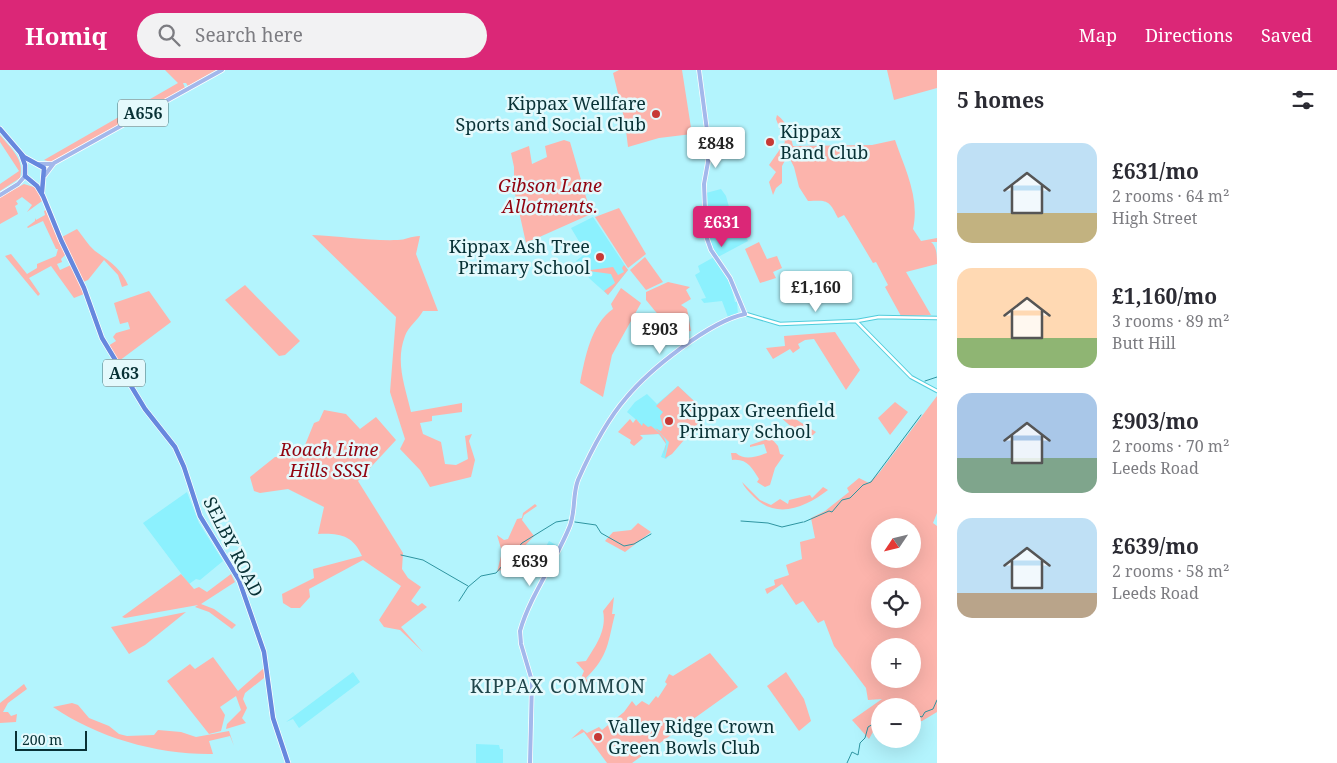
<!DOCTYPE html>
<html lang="en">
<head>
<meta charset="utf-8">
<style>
  body { margin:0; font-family:"Noto Serif",serif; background:#f2f2f3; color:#2b2b33; height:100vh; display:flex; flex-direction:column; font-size:19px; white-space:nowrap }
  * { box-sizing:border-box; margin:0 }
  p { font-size:16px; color:#7c7c81 }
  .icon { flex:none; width:28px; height:28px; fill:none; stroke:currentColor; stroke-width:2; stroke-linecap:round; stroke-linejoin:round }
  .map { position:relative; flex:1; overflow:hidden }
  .drawer { display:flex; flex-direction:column; background:#fff; width:400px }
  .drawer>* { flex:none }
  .needle { width:32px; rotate:235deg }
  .controls { position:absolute; left:871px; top:448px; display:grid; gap:10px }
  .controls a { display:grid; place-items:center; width:50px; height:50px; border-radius:50%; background:#fff; box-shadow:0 5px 20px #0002; font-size:25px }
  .scale { position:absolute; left:15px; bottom:12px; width:72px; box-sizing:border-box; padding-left:5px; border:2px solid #083135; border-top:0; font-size:14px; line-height:18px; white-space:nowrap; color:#083135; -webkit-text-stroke:4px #e4f9fc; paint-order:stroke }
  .price { position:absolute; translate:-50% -42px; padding:0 11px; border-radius:5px; background:#fff; color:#222; font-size:16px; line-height:32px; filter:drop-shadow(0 1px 2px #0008) }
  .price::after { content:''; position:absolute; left:50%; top:30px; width:15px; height:11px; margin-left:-8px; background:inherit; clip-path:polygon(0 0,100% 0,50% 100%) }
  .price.selected { background:#db2777; color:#fff }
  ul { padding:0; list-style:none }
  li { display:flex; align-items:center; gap:15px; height:125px; padding:0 20px }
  li span { display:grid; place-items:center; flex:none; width:140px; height:100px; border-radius:15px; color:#555 }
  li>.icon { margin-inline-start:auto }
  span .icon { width:60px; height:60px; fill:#fffc; stroke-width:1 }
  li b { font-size:21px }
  h2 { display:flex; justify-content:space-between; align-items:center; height:60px; padding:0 20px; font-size:21px }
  header { display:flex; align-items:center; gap:30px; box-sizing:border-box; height:70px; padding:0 25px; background:#db2777; color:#fff }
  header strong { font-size:24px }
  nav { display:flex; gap:28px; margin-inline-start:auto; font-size:18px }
  .search { width:350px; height:45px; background:#f2f2f3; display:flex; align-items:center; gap:12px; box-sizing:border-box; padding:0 18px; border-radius:28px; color:#7c7c81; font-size:19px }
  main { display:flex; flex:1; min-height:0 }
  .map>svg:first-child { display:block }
</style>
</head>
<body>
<header>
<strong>Homiq</strong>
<div class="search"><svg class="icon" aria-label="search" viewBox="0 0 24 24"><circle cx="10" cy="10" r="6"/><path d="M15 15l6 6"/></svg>Search here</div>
<nav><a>Map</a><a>Directions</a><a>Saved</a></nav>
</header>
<main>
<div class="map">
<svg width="937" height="693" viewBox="0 0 937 693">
  <rect width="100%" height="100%" fill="#b3f4fd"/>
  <g fill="#8cf1fe">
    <polygon points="721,119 726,126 729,137 707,139 706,123"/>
    <polygon points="720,140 734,143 748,171 718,187 711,173 706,152 707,144 713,145"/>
    <polygon points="593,147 628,200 608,225 590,209 576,191 586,183 571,158"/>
    <polygon points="714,187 730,213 735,232 737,232 738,245 728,247 722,231 704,233 701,229 706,228 695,205 700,202 698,196"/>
    <polygon points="678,316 707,343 666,389 661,387 666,374 665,370 658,364 639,365 634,360 640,353 627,342 635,332 647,324 657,334"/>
    <polygon points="187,422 199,453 223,491 200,510 196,509 189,514 143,453"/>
    <polygon points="549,471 558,476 543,503 529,496 529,493 531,488 541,492 543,488 540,487"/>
    <polygon points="353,602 360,612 299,658 293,649 286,652"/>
    <polygon points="476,674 499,675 500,679 503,679 503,693 476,693"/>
  </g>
  <g fill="#fcb4ac" fill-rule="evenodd">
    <polygon points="165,0 216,0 188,16 186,13 183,13 185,18 51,92 44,90 178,13"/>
    <polygon points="619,0 682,0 692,64 659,68 628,77 625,52 613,3"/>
    <polygon points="887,0 937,0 937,18 894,30"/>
    <path d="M777,45C788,53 790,63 793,76L872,75L895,70C905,99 920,128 913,159L921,171L937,168V172H931C937,177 937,186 937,194L906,202L931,245L901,246L885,217L888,215L887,213L876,192L873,193L848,151L844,145L838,148C829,130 828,130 808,131L799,117L794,97L788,85L782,96V113L776,118L773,125L769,112L776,102L769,95L785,72L776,49Z"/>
    <path d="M0,65C11,79 25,89 20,108L0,121V114L19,101L0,72Z"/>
    <polygon points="564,70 570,72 591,144 526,173 514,119 514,97 511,83 529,76 532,94 547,87 545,76"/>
    <polygon points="24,114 37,118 42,131 27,142 32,135 22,127 16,131 18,134 15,136 18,144 0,154 0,127"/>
    <polygon points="619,138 646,184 628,198 595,147"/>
    <polygon points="46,140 66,184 61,189 62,192 57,194 60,200 71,195 84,224 74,228 51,196 29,208 40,224 38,226 5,186 11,184 27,204 37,198 37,194 56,186 58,179 56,179 43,151 28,158 27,157 35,151 35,148 36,150 45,145 44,141"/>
    <path d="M77,159C82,165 88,175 95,181C109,191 121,198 128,215L122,217L118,205L104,190L88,210L83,212L62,167Z"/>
    <path d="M312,165C341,166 368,171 398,170C405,170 411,166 420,166L416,184L438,241H423C418,250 408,257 405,266C395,292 405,316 411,342L462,333V342L432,346V351L420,353L423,364L441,372L445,394L456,395L468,389L465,366L472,364L469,371L475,390L471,407L430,417L420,400L400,379L405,369L390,322L396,247Z"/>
    <polygon points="759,172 767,189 777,186 782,198 773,202 776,208 760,213 745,179"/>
    <polygon points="645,187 663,212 646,220 630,200"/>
    <polygon points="587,194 588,199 591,200 613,197 618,205 624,202 622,198 624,195 628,200 608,225 604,221 615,213 611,204 589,201 585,198"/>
    <path d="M668,212L690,217L686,220L691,229L681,235L687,239L691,261C672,265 657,243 646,230V222Z"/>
    <polygon points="245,215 300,271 285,285 279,286 225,230"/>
    <path d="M621,218L641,233L612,285L603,327L580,313C585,288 591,254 613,239L611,234Z"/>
    <polygon points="149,221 171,252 119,291 108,276 116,271 113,267 116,263 130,259 128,252 120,254 114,233"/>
    <polygon points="835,262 860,300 846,320 814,269 805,270 798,274 800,278 793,283 790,279 773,289 766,278 785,276 784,266"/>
    <polygon points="678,316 707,343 672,384 665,388 669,372 655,358 661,361 663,357 660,346 663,342 656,336"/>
    <path d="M937,326V443L933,453L937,456V642L922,651L913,652L912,636H880V655L874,660L869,669L852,650L882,629L868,630L866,618L834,576L824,550L818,553L803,531L796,535L782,514L767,524L765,519L775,515L774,510L789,505L786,495L802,489L800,472L815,468L811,448L825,441L849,422L847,418L859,408L869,413L879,403ZM880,456H912V489H880ZM880,516H912V549H880ZM912,576V609H880V576Z"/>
    <polygon points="895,332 908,342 890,365 878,348"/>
    <path d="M324,340L346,344L360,359L376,347L396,370L358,411L403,483L402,499L408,508L421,517L411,531L418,536L422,533L427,537L401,557L423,582L400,560L384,557L379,550L401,516L363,490L309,519L310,527L300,538H291L283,533L282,524L314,508L313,499L362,486C353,465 339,463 318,464L324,437L288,419L260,423L254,421L250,407L275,387H283L291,378L303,380L314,353L319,351Z"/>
    <polygon points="786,343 816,362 807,371 777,344"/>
    <path d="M630,349L633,353L636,349L642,356L643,353L648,357L651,356C663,366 670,369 664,385L666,374L659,364L640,365L643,368L634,376L630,373L631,370L618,362Z"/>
    <path d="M771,368L778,376L780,384L784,385L775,398L770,415L765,417L757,412L759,409C752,398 747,388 732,390L731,383H736C745,391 755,387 767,383L764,374L750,377V375Z"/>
    <path d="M742,412L760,430L771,435L780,429L788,434L789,430L810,425L812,428L823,417L828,420C806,437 777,450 754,427C749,422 744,417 742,412Z"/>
    <polygon points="535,434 537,436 524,445 522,450 534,466 503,499 497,502 502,482 497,465 504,470 508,469 517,449 522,448 523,443"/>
    <polygon points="638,453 651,462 625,482 605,471 613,462 631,460"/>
    <polygon points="181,504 194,519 199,517 207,522 231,504 235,512 201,534 214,539 236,555 232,559 209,542 195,537 198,535 125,548 122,547"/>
    <path d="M614,527L612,544H615C608,571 609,586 586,608L590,615L584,616L581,608L584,601L576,592L586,591C596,575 607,560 603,541Z"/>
    <polygon points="186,542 145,575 129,584 111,557"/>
    <polygon points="710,583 738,617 632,693 607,693 584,662 571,669 582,659 587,663 599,657 602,660 624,642 632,631 636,636 642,631 649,635 656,626 658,628 667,614 665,612 669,604 673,606"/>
    <polygon points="213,587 238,621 264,598 264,608 245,623 243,629 247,638 242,648 246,653 226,659 227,654 241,640 236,626 220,637 225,645 221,661 209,664 167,611 190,594 195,599"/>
    <polygon points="786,602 804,629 811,651 799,661 767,616"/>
    <polygon points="24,614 27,619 8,633 3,642 8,642 11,646 17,644 16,652 0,653 0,633"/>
    <path d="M72,633L78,635L89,648L109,656L119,664L127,666L154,665L158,660L181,662L196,667L229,661L234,676L230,666L209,671L213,684C159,685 98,668 53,637Z"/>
  </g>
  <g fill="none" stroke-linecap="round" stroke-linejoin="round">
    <g stroke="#2e94a0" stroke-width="1">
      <polyline points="925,311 937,307"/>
      <polyline points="741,451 768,453 782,457 803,452"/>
      <polyline points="575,452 596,455 601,463 624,476 634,474 651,464"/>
      <polyline points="804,452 829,441 832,442 842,430 850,428 863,415 871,412 921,345"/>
      <polyline points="401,485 423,490 468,516"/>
      <polyline points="459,531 468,517 481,506 496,503 522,473 556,452 568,450"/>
      <polyline points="912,644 922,647 925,642 933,639 937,630"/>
      <polyline points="847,693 852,682 858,685 860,673 865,668 868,657 880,650"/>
    </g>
    <g stroke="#50ccdb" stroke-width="4.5">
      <g id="minor">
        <polyline points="746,244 780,254 856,251 911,307 937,321"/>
        <polyline points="857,251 879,247 937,248"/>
      </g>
    </g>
    <g stroke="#fff" stroke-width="5.5">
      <g id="major">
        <polyline points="699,0 708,68 708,92 704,114 706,166 711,180 730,208 745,244"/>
        <polyline points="38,94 52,94"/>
        <polyline points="45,105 54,93 222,0"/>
        <polyline points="0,125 18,114 25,106"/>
        <path d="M530,693L532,611L521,574L520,561C530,526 555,492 569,458C576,443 572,426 578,410C590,383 606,351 626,328C649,300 710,251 745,244"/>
      </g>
    </g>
    <g stroke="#fff" stroke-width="6">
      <g id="highway">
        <polyline points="0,59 24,87 44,98 42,122"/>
        <polyline points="21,84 25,95 25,106 37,116 43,126 61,170 84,218 102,268 145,339 175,377 184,397 200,446 239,510 264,582 273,648 288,693"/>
      </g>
    </g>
    <use href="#minor" stroke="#fff" stroke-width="2.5"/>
    <use href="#major" stroke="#a3b8eb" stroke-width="4"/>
    <use href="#highway" stroke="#6688de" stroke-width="4.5"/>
  </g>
  <g fill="#c73935" stroke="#e4f9fc" stroke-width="2">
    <circle cx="656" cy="44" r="5"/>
    <circle cx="770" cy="72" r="5"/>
    <circle cx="600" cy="187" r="5"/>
    <circle cx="669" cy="351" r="5"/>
    <circle cx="598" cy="667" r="5"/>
  </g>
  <g text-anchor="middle" stroke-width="5" stroke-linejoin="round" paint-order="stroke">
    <g fill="#e4f9fc" stroke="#4a6d71" stroke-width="1">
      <rect x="118" y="29.5" width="50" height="27" rx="4"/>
      <rect x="103" y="289.5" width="42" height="27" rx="4"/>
    </g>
    <g font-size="16" font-weight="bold" fill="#083135">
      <text x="143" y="49">A656</text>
      <text x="124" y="309">A63</text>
    </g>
    <g font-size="18" fill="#083135" stroke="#e4f9fc" text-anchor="start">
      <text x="646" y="40" text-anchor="end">Kippax Wellfare<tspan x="646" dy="21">Sports and Social Club</tspan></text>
      <text x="780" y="68">Kippax<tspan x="780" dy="21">Band Club</tspan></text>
      <text x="590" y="183" text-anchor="end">Kippax Ash Tree<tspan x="590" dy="21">Primary School</tspan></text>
      <text x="679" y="347">Kippax Greenfield<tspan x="679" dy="21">Primary School</tspan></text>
      <text x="608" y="663">Valley Ridge Crown<tspan x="608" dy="21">Green Bowls Club</tspan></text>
    </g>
    <g font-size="18" font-style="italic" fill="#920410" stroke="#e4f9fc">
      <text x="550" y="122">Gibson Lane<tspan x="550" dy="21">Allotments.</tspan></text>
      <text x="329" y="386">Roach Lime<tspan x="329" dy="21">Hills SSSI</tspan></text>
    </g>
    <g font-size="18" fill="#083135" stroke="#e4f9fc">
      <text transform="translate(233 477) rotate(63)" y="6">SELBY ROAD</text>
    </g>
    <g font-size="19" letter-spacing="1" fill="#20464b" stroke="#e4f9fc">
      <text x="558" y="623">KIPPAX COMMON</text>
    </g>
  </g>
</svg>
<div class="controls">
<a><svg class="needle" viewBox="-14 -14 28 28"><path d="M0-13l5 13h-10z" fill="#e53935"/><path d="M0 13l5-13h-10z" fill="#7c7c81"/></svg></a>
<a><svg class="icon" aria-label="locate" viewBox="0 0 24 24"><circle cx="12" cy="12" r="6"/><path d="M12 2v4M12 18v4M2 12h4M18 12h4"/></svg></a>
<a>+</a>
<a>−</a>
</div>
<div class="scale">200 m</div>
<b class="price" style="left:716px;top:99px">£848</b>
<b class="price selected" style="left:722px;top:178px">£631</b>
<b class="price" style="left:816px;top:243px">£1,160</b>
<b class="price" style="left:660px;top:285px">£903</b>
<b class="price" style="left:530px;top:517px">£639</b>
</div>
<section class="drawer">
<h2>5 homes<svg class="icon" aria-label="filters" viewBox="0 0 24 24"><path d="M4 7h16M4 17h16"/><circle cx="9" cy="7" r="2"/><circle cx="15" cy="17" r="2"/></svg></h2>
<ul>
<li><span style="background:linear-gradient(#bfe0f5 70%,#c2b280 0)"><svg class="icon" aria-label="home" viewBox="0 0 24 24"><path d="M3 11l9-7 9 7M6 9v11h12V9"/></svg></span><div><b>£631/mo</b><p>2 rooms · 64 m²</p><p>High Street</p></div></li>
<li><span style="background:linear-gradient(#ffd9b3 70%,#8fb573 0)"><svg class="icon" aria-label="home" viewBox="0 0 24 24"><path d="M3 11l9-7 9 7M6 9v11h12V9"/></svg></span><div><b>£1,160/mo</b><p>3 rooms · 89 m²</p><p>Butt Hill</p></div></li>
<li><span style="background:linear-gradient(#a9c7e8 65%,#7fa58c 0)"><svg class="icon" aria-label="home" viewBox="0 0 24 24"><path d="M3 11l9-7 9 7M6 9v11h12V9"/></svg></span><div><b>£903/mo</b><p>2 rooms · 70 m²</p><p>Leeds Road</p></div></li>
<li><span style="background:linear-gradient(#bfe0f5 75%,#b9a48a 0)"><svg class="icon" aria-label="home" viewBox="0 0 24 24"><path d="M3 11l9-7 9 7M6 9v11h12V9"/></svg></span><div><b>£639/mo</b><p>2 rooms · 58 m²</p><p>Leeds Road</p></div></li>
</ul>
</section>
</main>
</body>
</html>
